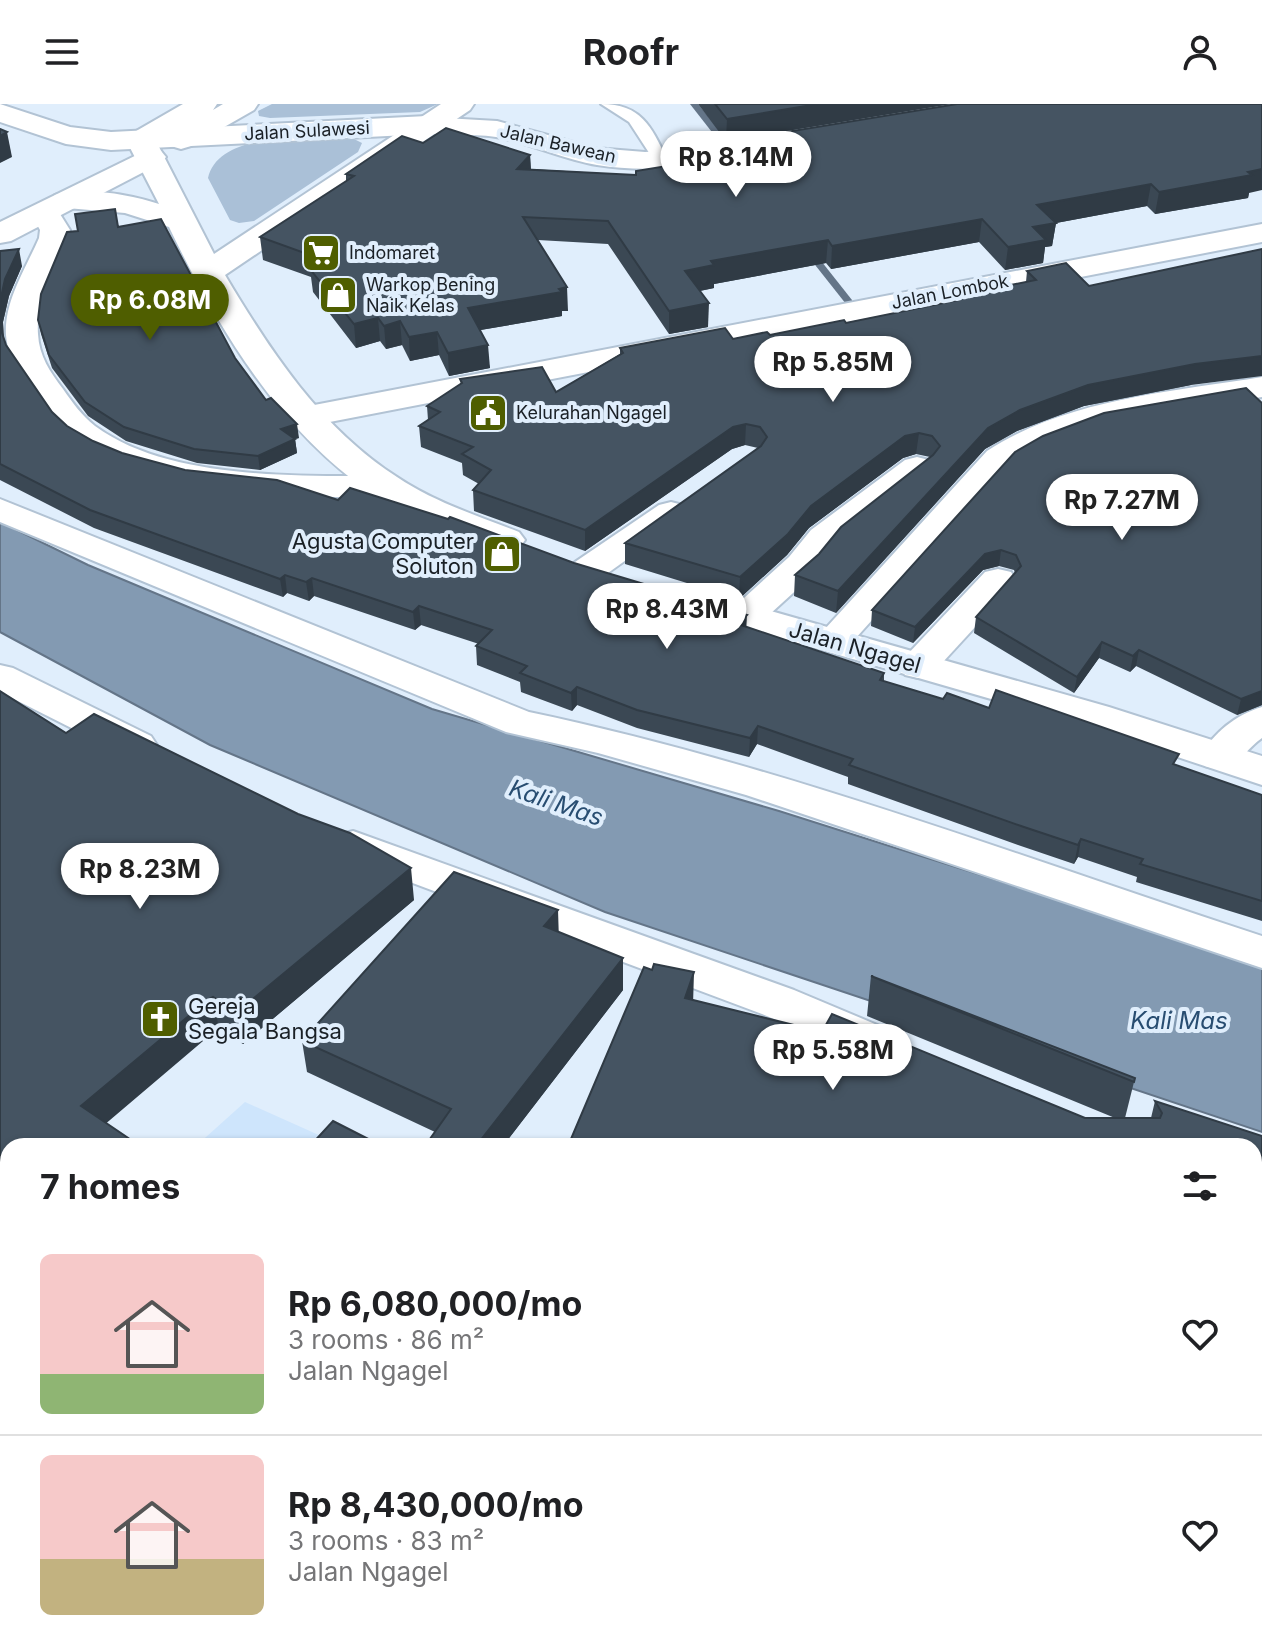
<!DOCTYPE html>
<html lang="en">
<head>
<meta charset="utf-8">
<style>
  body { margin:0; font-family:Inter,sans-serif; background:#f6f6f6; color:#202124; height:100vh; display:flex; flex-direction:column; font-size:30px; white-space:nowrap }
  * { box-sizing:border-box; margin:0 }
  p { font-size:26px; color:#757577 }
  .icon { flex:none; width:44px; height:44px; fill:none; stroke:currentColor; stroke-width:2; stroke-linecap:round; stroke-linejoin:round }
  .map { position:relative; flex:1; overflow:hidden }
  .drawer { position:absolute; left:0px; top:1034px; width:1262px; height:512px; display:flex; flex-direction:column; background:#fff; border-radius:24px 24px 0 0; box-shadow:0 2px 6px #0004 }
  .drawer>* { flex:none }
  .price { position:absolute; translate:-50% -68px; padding:0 18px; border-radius:28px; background:#fff; color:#222; font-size:26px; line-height:52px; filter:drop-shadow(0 2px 4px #0008) }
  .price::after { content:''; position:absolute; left:50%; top:48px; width:24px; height:18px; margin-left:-12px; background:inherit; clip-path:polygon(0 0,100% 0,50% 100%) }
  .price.selected { background:#4f5e00; color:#fff }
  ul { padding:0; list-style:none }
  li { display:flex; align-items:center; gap:24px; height:200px; padding:0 40px }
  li+li { border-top:2px solid #e0e0e0 }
  li span { display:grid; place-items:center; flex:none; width:224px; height:160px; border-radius:12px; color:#555 }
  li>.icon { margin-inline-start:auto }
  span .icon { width:96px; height:96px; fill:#fffc; stroke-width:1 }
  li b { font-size:34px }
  h2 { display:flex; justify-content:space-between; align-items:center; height:96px; padding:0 40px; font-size:34px }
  header { display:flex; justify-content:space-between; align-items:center; height:104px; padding:0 40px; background:#fff; font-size:36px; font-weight:700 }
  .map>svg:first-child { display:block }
</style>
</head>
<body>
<header><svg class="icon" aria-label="menu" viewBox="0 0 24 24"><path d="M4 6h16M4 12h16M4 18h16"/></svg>Roofr<svg class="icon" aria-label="person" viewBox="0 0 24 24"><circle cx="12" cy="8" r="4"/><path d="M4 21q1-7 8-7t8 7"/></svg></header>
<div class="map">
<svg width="1262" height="1546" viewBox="0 0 1262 1546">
  <rect width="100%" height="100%" fill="#e0eefc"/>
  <polygon fill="#cee5fc" points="245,998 321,1032 341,1042 196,1042"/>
  <g fill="#aac0d7">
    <polygon points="272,0 438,0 420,8 270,14 259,12 258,7"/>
    <path d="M352,34L362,39L358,48L254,117L239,119L230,116L208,74C219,25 312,35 352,34Z"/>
  </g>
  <polygon fill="#839ab2" stroke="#647588" stroke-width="2" points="0,418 88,461 432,605 779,707 1262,860 1262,1028 605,808 210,641 0,528"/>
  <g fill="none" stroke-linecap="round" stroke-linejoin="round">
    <g fill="#647588" fill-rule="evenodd">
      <polygon points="690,0 698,0 728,37 728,41 722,41"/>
      <polygon points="811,147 814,148 852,196 852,200 846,200 808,152 808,148"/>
    </g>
    <g stroke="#b2c3d4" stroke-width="4">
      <g id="service">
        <path d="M601,0C641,0 651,22 667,55L665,58H655L629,18Z"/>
        <polygon points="1258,1285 1262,1286 1262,1310 1254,1308 1254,1286"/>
        <rect x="928" y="1538" width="30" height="8"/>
      </g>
    </g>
    <g stroke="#b2c3d4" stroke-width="4">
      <g id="minor">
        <path d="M427,13L497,17L595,44L645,48L696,45L797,28L807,30L811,36L807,42L797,44C731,56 664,72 597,61C562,55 530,39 496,33C470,29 442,33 417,27L413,21L417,15Z"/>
        <path d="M45,99L55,102L70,126C66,162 35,191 38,230C39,252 50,268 63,285C72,298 82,312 95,322C168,376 298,372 386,372L398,375L403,382L398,389C371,396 341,393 313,392C238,390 136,382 73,337C58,327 48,310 37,296C23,277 8,256 6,231C4,197 26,164 39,134L40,126L30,108L35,102Z"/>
        <polygon points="1262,120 1262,138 309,322 297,319 292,312 297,305 309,302"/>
        <path d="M1262,273V293C1177,307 1085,312 1011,361L846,545L833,549L820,545L814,537L987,347C1067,295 1170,288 1262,273Z"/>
        <polygon points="917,353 929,356 934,363 929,370 837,442 815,469 759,520 746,523 733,520 728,512 733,504 789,453 811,426 905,356"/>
        <path d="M0,395L529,608C777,660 1021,753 1262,832V864L746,691L598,649L506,628L0,418Z"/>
        <polygon points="671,398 683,401 688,408 683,415 601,474 588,477 575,474 570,466 575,458 659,401"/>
        <polygon points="998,465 1011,468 1016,476 1011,484 931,571 918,574 905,571 899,562 905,553 985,468"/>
        <polygon points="0,561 13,564 151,632 157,641 151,650 137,654 123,650 0,588"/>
        <path d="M1262,603V634C1239,650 1238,671 1205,662L1199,653C1214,629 1235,611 1262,603Z"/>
        <polygon points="353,727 794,886 894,928 901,940 894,952 878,957 862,952 762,910 338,751 332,741 338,731"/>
      </g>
    </g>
    <g stroke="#b2c3d4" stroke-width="4">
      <polygon id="tertiary" points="0,0 70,23 111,28 427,12 437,15 441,21 437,27 427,30 111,46 66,40 0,18"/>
    </g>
    <g stroke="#b2c3d4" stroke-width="4">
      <g id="secondary">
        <polygon points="151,44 161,47 166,53 161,59 11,137 0,139 0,118"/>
        <polygon points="0,1255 8,1258 8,1308 0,1305"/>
        <polygon points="8,1318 8,1373 0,1376 0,1321"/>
        <polygon points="8,1493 8,1538 30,1538 24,1546 0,1546 0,1496"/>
        <polygon points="593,1538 687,1538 691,1546 597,1546"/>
      </g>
    </g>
    <g stroke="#b2c3d4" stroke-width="4">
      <g id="trunk">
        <path d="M183,0H217L213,6L223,0H258L254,6L191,42L181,45L171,42L166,36L170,31L157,39L214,150L441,0H474L470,6L225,171C270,247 321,324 397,373C434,398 478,412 519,428L525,436L519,444L506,447L493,444C452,428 407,413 370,388C279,326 216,221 169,123L125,109L55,103L51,97L55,91C87,83 128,90 159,100L126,36L131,30Z"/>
        <polygon points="690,484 1109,603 1262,652 1262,681 1081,621 676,504 671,496 676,488"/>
      </g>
    </g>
    <use href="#service" fill="#fff" fill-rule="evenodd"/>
    <use href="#minor" fill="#fff" fill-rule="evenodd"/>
    <use href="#tertiary" fill="#fff" fill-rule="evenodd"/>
    <use href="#secondary" fill="#fff" fill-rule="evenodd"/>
    <use href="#trunk" fill="#fff" fill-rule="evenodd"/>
  </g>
  <g fill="#3b4854">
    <polygon points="698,0 951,0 726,37"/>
    <polygon points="743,35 1249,89 1248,94 1155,110 1147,102 1056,119 1052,142 1045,143 1043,159 1005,166 979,138 831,165 826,159 714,180 714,184 700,187 708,223 669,230 608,140 538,136 568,207 562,207 562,212 480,226 490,264 449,272 439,251 410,257 402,241 386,245 380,237 356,244 313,188 311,173 263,156 260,133 346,78 346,70 423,39 530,51 531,65 636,71 742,50"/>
    <polygon points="118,123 235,254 266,296 299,334 295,335 297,349 260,366 197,359 126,337 88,312 52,264 41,230 38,216"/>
    <polygon points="0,147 22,162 9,192 3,218 4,235 6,241 52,308 67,322 93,337 122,349 185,366 338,396 746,523 884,569 884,578 943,595 989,604 1176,661 1262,691 1262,817 1136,778 1137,773 1078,753 1074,760 1018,741 848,680 848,673 757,640 749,653 637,624 577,601 572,607 521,588 520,578 477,561 476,542 479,540 421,521 415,526 314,492 309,497 287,489 283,493 94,424 0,376"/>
    <polygon points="1027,167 1191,281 1084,302 1017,327 985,345 836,509 794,492 795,471 930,353 916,350 903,354 809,424 787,451 739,495 625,460 625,439 758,344 745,341 732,345 585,447 474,407 473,386 479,380 463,371 462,359 421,343 419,322 428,316 427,302 461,280 460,275 556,288 620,250 620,244 770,231 846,219 954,197 955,192 1026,178"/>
    <polygon points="1262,299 1262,601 1237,611 1136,562 1130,568 1099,554 1074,589 974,529 976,513 1015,469 1014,466 999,462 983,466 913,539 871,522 872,506"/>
    <polygon points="0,587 66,629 414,796 243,940 219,925 216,926 8,1042 8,1185 0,1179"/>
    <polygon points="559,828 623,886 503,1042 425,1042 435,1028 307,968 302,937"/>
    <polygon points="871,872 1135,974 1125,1014 1151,1014 1155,997 1262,1032 1262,1252 1254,1250 1254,1042 568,1042 693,896 1085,1014 1115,1014 867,912"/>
  </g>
  <g fill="#303b45">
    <polygon points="818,0 951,0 726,37 727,15"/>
    <polygon points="7,28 12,53 0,59 0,32"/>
    <polygon points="530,51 531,73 517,65"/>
    <polygon points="1262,65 1262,86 1249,89 1248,94 1155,110 1159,88"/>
    <polygon points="1151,80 1147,102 1056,119 1052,142 1045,143 1043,159 1005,166 1008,143 1037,101"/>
    <polygon points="982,115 979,138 831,165 832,142"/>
    <polygon points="828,136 826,159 714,180 714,184 684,190 685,167 711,157"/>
    <polygon points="19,145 22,162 9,192 3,218 4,241 0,223 0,198 5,175"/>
    <polygon points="567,183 568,207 562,207 562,212 469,228 468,204"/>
    <polygon points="709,199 708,223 669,230 669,207"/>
    <polygon points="378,214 380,237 356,244 354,220"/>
    <polygon points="400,217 402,241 386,245 384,222"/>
    <polygon points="437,228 439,251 410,257 409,233"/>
    <polygon points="488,241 490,264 449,272 448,249"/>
    <polygon points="1262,252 1262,272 1191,281 1084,302 1017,327 985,345 836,509 838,487 988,324 1020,306 1088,281 1195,260"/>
    <polygon points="297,320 299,334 295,335 297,349 260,366 258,352 281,325"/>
    <polygon points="746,320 745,341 732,345 585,447 585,426 733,323"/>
    <polygon points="919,329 916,350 903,354 809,424 787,451 739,495 740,473 811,402 905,332"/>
    <polygon points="1001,446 999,462 983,466 913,539 915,523 985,450"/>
    <polygon points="285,471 287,489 283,493 280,475"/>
    <polygon points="312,474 314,492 309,497 306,478"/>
    <polygon points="419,502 421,521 415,526 413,508"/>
    <polygon points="747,511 746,529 738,520"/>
    <polygon points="1102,538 1099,554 1074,589 1077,573"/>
    <polygon points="1139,546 1136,562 1130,568 1133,552"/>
    <polygon points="577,583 577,601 572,607 571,589"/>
    <polygon points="1262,587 1262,601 1237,611 1241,595"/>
    <polygon points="758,622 757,640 749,653 750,634"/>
    <polygon points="1081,735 1078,753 1074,760 1078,741"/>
    <polygon points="411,764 414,796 243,940 237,908"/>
    <polygon points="558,806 559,837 544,822"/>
    <polygon points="623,854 623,886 503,1042 476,1042"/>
    <polygon points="694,868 693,900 685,894"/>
    <polygon points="213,893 219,925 216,926 90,1033 81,1002 209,895"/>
  </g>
  <g fill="#455462" stroke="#303b45" stroke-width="2">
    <polygon points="715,0 818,0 727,15"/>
    <polygon points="957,0 1262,0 1262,65 1248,68 1252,71 1159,88 1151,80 1037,101 1056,119 1033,123 1046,136 1008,143 982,115 832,142 828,136 711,157 714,161 685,167 709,199 669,207 608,117 523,113 567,183 559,185 562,188 468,204 488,241 448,249 437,228 409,233 400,217 384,222 378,214 354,220 310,165 324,156 260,133 354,72 346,70 402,32 423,39 446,24 530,51 517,65 636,71 636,67 753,48 743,35"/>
    <polygon points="0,25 7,28 0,32"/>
    <polygon points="115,105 118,123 161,115 235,254 266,296 271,294 297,320 281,325 295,335 258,352 194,345 124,323 85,298 49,251 38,216 41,190 67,128 78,127 75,110"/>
    <polygon points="19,145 5,175 0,198 0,147"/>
    <polygon points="1262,145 1262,252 1195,260 1088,281 1020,306 988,324 838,487 795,471 819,450 841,423 933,351 940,342 932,332 919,329 905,332 811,402 788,430 740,473 625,439 761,342 767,333 760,323 746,320 733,323 585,426 473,386 491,366 462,350 473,343 419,322 440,308 427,302 462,279 460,275 542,263 556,288 623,249 620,244 725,224 733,235 767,228 770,231 844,216 846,219 959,196 955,192 1036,176 1027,167 1066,159 1089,182"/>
    <polygon points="0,215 0,223 6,241 52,308 67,322 93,337 122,349 185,366 277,376 338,396 350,384 448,415 450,413 574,459 747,511 738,520 884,569 880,576 943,595 947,589 989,604 996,586 1179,650 1173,660 1262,691 1262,797 1140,760 1143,755 1081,735 1078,741 1021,722 849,661 853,655 758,622 750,634 637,606 577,583 571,589 520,569 527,562 476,542 492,526 419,502 413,508 312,474 306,478 285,471 280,475 90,406 0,360"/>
    <polygon points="1246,284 1262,299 1262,587 1241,595 1139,546 1133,552 1102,538 1077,573 976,513 1021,462 1016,451 1001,446 985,450 915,523 872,506 1015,348 1043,332 1104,309"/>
    <polygon points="0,587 66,629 94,610 298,710 350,729 411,764 237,908 213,893 209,895 81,1002 140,1042 8,1042 8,1160 7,1161 0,1157"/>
    <polygon points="454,768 558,806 544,822 623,854 476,1042 425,1042 451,1005 302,937"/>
    <polygon points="654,860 694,868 685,894 822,928 832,910 1085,1014 1160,1014 1162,1009 1155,997 1262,1032 1262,1219 1254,1218 1254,1042 568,1042 644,863 652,866"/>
    <polygon points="871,872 1135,974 1134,978"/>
    <polygon points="333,1017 382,1042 310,1042"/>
    <polygon points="57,1538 296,1538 307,1546 50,1546"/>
  </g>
  <defs>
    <g id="supermarket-square" transform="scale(2)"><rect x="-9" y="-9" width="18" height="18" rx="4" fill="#4f5e00" stroke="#e0eefc"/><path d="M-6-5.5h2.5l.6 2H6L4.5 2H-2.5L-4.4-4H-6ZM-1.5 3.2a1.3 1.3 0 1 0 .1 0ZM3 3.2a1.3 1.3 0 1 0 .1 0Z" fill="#fff"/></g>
    <g id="shop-square" transform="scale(2)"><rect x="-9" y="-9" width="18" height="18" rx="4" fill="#4f5e00" stroke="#e0eefc"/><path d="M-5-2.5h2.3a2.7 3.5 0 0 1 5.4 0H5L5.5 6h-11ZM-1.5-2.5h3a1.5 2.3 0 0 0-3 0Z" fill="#fff"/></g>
    <g id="civic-square" transform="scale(2)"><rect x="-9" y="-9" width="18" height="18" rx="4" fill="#4f5e00" stroke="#e0eefc"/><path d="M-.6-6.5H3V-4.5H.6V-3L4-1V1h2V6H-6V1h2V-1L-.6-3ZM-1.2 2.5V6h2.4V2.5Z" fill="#fff"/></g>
    <g id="church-square" transform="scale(2)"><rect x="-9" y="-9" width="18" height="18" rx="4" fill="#4f5e00" stroke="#e0eefc"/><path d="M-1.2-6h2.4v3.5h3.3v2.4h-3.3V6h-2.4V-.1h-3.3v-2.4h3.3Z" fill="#fff"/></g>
  </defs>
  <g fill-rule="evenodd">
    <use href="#supermarket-square" x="321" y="149"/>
    <use href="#shop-square" x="338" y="191"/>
    <use href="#civic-square" x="488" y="309"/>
    <use href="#shop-square" x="502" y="450"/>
    <use href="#church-square" x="160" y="915"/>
  </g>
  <g text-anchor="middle" stroke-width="8" stroke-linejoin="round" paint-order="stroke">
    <g font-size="18" fill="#1a2026" stroke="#e0eefc">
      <text transform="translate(307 27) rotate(-3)" y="6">Jalan Sulawesi</text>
      <text transform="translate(558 40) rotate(13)" y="6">Jalan Bawean</text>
      <text transform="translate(950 188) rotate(-11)" y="6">Jalan Lombok</text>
    </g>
    <g font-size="18" fill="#1a2026" stroke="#e0eefc" text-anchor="start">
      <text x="349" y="155">Indomaret</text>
      <text x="366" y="187">Warkop Bening<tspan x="366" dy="21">Naik Kelas</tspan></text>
      <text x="516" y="315">Kelurahan Ngagel</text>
    </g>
    <g font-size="22" fill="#1a2026" stroke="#e0eefc" text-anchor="end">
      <text x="474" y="445">Agusta Computer<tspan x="474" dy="25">Soluton</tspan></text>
      <text x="188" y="910" text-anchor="start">Gereja<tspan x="188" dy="25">Segala Bangsa</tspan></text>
    </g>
    <g font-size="22" fill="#1a2026" stroke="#e0eefc">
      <text transform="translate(855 543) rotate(16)" y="8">Jalan Ngagel</text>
    </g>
    <g font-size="24" font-style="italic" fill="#284d71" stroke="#e0eefc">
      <text transform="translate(556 699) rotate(19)" y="8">Kali Mas</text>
      <text x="1179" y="925">Kali Mas</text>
    </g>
  </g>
</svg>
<b class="price" style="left:736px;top:95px">Rp 8.14M</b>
<b class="price selected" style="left:150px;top:238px">Rp 6.08M</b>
<b class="price" style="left:833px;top:300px">Rp 5.85M</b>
<b class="price" style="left:1122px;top:438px">Rp 7.27M</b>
<b class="price" style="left:667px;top:547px">Rp 8.43M</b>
<b class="price" style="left:140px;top:807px">Rp 8.23M</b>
<b class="price" style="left:833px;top:988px">Rp 5.58M</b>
<section class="drawer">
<h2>7 homes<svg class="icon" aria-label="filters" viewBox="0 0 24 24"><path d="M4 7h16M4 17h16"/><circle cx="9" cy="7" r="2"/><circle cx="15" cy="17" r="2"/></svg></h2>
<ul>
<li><span style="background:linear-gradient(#f6c9c9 75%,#8fb573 0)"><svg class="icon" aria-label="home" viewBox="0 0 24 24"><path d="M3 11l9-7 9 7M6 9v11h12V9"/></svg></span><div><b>Rp 6,080,000/mo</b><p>3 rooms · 86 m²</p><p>Jalan Ngagel</p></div><svg class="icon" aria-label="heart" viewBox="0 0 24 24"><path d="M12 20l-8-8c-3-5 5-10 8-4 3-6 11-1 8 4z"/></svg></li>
<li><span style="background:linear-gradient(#f6c9c9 65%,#c2b280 0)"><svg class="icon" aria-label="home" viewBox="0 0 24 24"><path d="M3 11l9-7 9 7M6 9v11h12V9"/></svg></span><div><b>Rp 8,430,000/mo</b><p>3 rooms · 83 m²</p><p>Jalan Ngagel</p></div><svg class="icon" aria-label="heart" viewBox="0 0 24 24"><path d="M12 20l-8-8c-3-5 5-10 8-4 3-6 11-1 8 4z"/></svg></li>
</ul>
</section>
</div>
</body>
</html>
